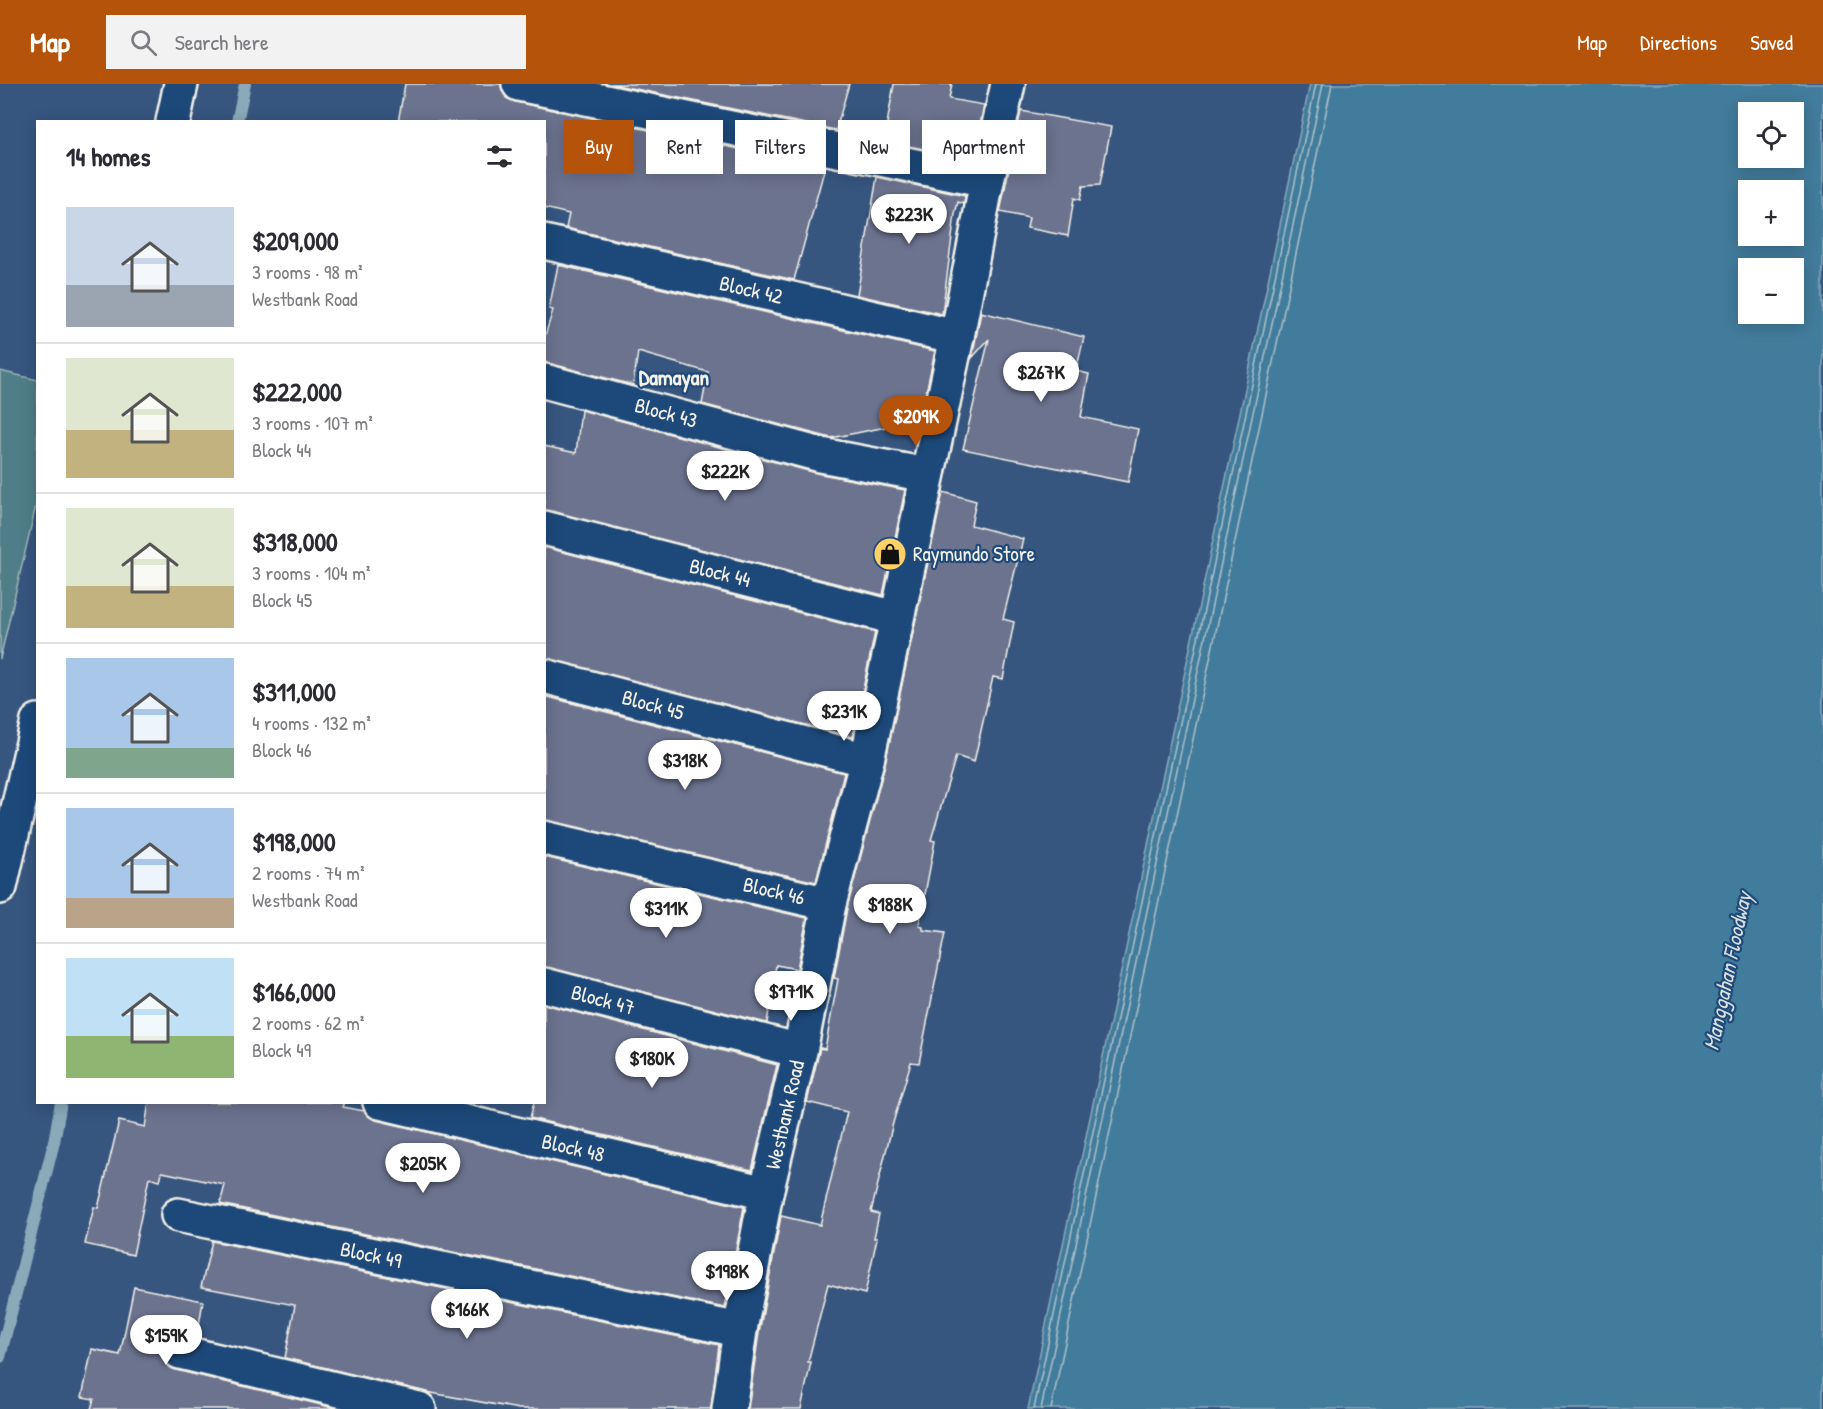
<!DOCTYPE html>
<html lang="en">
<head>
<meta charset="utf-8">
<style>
  body { margin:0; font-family:"Patrick Hand",sans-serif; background:#f2f2f3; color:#2b2b33; height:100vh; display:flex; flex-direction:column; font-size:22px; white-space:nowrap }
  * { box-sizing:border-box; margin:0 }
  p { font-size:20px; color:#7c7c81 }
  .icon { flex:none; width:33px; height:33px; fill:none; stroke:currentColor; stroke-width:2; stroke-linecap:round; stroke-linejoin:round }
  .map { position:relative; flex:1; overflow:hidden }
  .drawer { position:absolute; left:36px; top:36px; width:510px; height:984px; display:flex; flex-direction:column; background:#fff; border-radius:0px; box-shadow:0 3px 15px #0003 }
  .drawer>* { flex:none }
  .hud { position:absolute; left:564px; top:36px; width:570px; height:54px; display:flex; gap:12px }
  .buttons { position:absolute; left:1738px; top:18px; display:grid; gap:12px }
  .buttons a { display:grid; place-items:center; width:66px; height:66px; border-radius:0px; background:#fff; box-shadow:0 3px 15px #0003; font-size:30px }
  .price { position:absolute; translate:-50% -51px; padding:0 14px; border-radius:21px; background:#fff; color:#222; font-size:20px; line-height:39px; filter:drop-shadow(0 2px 3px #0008) }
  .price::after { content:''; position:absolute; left:50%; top:36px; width:18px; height:14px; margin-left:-9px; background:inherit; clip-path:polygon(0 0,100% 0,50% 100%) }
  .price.active { background:#b45309; color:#fff }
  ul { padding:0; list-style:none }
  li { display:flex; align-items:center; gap:18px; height:150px; padding:0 30px }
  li+li { border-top:2px solid #e1e1e2 }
  li span { display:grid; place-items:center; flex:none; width:168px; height:120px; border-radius:0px; color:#555 }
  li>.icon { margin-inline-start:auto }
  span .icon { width:72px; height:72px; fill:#fffc; stroke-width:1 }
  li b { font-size:26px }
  h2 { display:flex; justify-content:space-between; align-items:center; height:72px; padding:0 30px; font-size:26px }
  .chip { padding:0 21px; border-radius:0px; background:#fff; box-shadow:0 3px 15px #0003; font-size:21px; line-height:54px }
  .chip.active { background:#b45309; color:#fff }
  header { display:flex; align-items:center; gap:36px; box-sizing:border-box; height:84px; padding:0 30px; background:#b45309; color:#fff }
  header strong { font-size:28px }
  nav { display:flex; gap:33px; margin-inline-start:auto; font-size:21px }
  .search { width:420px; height:54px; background:#f2f2f3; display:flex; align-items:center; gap:15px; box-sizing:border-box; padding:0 21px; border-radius:0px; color:#7c7c81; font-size:22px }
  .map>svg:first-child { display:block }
</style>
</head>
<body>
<header>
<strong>Map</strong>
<div class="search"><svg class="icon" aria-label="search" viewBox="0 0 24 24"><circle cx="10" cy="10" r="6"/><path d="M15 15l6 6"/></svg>Search here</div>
<nav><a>Map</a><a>Directions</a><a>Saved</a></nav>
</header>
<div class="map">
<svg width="1823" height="1325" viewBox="0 0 1823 1325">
  <rect width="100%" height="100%" fill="#365680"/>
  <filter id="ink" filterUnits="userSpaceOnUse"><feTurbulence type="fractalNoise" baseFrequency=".0167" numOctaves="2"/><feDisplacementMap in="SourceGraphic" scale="12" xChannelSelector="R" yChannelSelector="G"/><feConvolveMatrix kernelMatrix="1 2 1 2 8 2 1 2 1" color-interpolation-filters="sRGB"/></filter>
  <g filter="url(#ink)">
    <polygon fill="#4f7e88" stroke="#a2b8b8" stroke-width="1.5" points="0,287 38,296 37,417 0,575"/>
    <path fill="#437b9c" stroke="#8aaaba" stroke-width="1.5" fill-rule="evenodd" d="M1310,0H1823V1325H1028ZM1749,28H1794V74H1749ZM1749,106H1794V152H1749ZM1749,184H1794V230H1749Z"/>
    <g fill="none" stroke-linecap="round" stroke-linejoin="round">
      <g stroke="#adc2ca" stroke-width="1.5">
        <polyline points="1034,1325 1316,0"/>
        <polyline points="1041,1325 1323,0"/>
        <polyline points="1051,1325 1332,0"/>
      </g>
      <g stroke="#8aaaba" stroke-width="12">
        <polyline points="237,38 245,0"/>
        <polyline points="0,1273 54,1058 61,1018"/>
      </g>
    </g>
    <g fill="#6c738f" stroke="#f4f1e8" stroke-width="1.5">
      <polygon points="405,0 501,0 506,14 515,18 825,83 794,196 566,144 569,130 544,124 544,38 398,38"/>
      <polygon points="611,0 849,0 836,46"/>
      <polygon points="894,0 952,0 949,15 984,21 973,75 884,57"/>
      <polygon points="1021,27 1111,43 1100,101 1083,102 1080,116 1074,114 1068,152 1027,144 1029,134 1000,128"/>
      <polygon points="877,93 965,112 964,120 958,118 955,130 942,230 857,211"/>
      <polygon points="558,181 935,267 922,327 911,338 831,354 702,320 708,288 638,268 633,301 544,278 544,255 553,226 549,225"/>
      <polygon points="981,228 1084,253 1076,287 1089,290 1081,333 1138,345 1128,398 963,365 989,255 972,274"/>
      <polygon points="581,326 816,389 905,406 883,511 544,426 544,362 576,369"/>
      <polygon points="943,408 976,417 971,441 1023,455 1003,535 1014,538 1003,595 993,593 974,678 956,672 931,756 935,757 919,842 923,843 923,846 945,849 919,979 911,978 893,1039 871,1128 879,1130 874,1154 877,1154 865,1210 828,1200 808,1278 811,1278 801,1325 748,1325 759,1249 781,1132 820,1141 847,1028 807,1018 820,964 825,965 838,895 834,894 847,824 885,680"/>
      <polygon points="544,463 875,548 853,653 544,574"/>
      <polygon points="544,612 844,689 816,798 544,736"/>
      <polygon points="544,773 807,834 797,885 776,881 767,939 544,883"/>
      <polygon points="544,920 777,981 752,1086 530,1034 534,1018 544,1018"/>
      <polygon points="149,1018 344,1018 343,1023 364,1027 376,1036 744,1123 725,1224 220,1120 225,1101 162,1088 160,1097 149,1094 133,1171 85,1160 94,1123 98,1124 119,1037 145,1043"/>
      <polygon points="212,1157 719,1261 711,1325 519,1325 426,1308 285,1274 295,1221 201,1203"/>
      <polygon points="134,1203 203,1217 197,1253 175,1250 166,1256 162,1264 162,1273 168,1282 176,1286 338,1325 91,1325 94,1315 82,1313 92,1265 120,1271"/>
    </g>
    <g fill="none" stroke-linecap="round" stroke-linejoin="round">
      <g stroke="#f4f1e8" stroke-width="38">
        <g id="minor">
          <polyline points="519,0 987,97"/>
          <polyline points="544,158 957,253"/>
          <polyline points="544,297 821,371 927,391"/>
          <polyline points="544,444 896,534"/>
          <polyline points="544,592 867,676"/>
          <polyline points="544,754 829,820"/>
          <polyline points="544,901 800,967"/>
          <polyline points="380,1018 766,1109"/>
          <polyline points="178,1131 740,1246"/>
          <polyline points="180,1268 419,1325"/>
        </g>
      </g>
      <g stroke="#f4f1e8" stroke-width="38">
        <g id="tertiary">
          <polyline points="173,38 181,0"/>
          <polyline points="0,803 38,637"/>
          <polyline points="729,1325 740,1246 766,1109 800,967 829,820 867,676 957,253 987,97 1008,0"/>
        </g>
      </g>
      <use href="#minor" stroke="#1f4a7a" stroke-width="33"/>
      <use href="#tertiary" stroke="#1f4a7a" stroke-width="33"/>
    </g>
  </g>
  <defs>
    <g id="shop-disc" transform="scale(1.725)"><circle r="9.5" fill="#ffd166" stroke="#1f4a7a"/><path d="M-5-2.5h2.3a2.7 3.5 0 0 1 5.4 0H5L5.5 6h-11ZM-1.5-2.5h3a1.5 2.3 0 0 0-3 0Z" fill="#111"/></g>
  </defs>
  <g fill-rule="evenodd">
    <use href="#shop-disc" x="890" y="470"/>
  </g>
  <g text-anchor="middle" stroke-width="4.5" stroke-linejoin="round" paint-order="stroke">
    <g font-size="21" fill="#f4f1e8" stroke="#1f4a7a">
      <text transform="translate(751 206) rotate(13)" y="7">Block 42</text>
      <text transform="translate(666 329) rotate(15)" y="7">Block 43</text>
      <text transform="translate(720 489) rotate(14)" y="7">Block 44</text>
      <text transform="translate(653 621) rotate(15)" y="7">Block 45</text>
      <text transform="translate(774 807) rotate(13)" y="7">Block 46</text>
      <text transform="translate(603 916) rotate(15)" y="7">Block 47</text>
      <text transform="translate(785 1031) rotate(-77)" y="7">Westbank Road</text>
      <text transform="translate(573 1064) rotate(13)" y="7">Block 48</text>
      <text transform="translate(371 1171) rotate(12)" y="7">Block 49</text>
    </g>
    <g font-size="21" fill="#f4f1e8" stroke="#1f4a7a" text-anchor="start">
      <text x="913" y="477">Raymundo Store</text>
    </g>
    <g font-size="22" font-weight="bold" fill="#f4f1e8" stroke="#1f4a7a">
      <text x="674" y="301">Damayan</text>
    </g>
    <g font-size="22" font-style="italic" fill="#d9dfdd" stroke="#1f4a7a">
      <text transform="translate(1727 887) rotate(-78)" y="8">Manggahan Floodway</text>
    </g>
  </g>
</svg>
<div class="buttons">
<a><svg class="icon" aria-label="locate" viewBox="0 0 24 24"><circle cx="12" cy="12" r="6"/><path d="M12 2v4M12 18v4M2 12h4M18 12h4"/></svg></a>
<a>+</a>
<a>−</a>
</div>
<b class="price" style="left:909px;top:161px">$223K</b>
<b class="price" style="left:1041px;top:319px">$267K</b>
<b class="price active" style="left:916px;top:363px">$209K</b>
<b class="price" style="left:725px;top:418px">$222K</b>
<b class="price" style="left:844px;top:658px">$231K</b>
<b class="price" style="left:685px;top:707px">$318K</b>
<b class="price" style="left:890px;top:851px">$188K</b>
<b class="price" style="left:666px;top:855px">$311K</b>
<b class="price" style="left:791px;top:938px">$171K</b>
<b class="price" style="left:652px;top:1005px">$180K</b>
<b class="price" style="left:423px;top:1110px">$205K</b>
<b class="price" style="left:727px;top:1218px">$198K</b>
<b class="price" style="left:467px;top:1256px">$166K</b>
<b class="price" style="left:166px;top:1282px">$159K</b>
<div class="hud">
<a class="chip active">Buy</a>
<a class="chip">Rent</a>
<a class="chip">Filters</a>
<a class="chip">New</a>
<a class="chip">Apartment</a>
</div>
<section class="drawer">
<h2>14 homes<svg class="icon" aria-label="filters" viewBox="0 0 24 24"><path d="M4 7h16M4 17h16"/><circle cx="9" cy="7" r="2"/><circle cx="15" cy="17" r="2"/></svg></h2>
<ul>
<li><span style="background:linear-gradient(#c9d6e8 65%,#9aa5b1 0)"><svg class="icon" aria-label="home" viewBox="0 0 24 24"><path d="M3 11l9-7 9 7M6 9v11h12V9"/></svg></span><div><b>$209,000</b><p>3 rooms · 98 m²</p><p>Westbank Road</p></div></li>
<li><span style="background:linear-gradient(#dfe7d0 60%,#c2b280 0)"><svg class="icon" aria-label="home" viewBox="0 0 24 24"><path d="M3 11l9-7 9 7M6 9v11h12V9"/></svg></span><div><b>$222,000</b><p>3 rooms · 107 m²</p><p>Block 44</p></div></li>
<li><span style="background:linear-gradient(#dfe7d0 65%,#c2b280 0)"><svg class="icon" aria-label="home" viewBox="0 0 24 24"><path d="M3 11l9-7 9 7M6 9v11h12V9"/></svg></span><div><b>$318,000</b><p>3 rooms · 104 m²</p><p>Block 45</p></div></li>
<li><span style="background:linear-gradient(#a9c7e8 75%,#7fa58c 0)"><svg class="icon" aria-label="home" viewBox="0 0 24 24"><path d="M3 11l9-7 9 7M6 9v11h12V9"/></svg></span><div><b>$311,000</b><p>4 rooms · 132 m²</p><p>Block 46</p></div></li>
<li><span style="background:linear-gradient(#a9c7e8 75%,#b9a48a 0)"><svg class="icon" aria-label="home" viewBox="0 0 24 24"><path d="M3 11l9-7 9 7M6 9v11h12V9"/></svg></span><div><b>$198,000</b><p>2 rooms · 74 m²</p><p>Westbank Road</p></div></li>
<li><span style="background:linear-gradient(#bfe0f5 65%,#8fb573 0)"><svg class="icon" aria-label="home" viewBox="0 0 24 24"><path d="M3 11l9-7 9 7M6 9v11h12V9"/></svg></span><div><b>$166,000</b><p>2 rooms · 62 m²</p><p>Block 49</p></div></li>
</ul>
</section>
</div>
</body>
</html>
